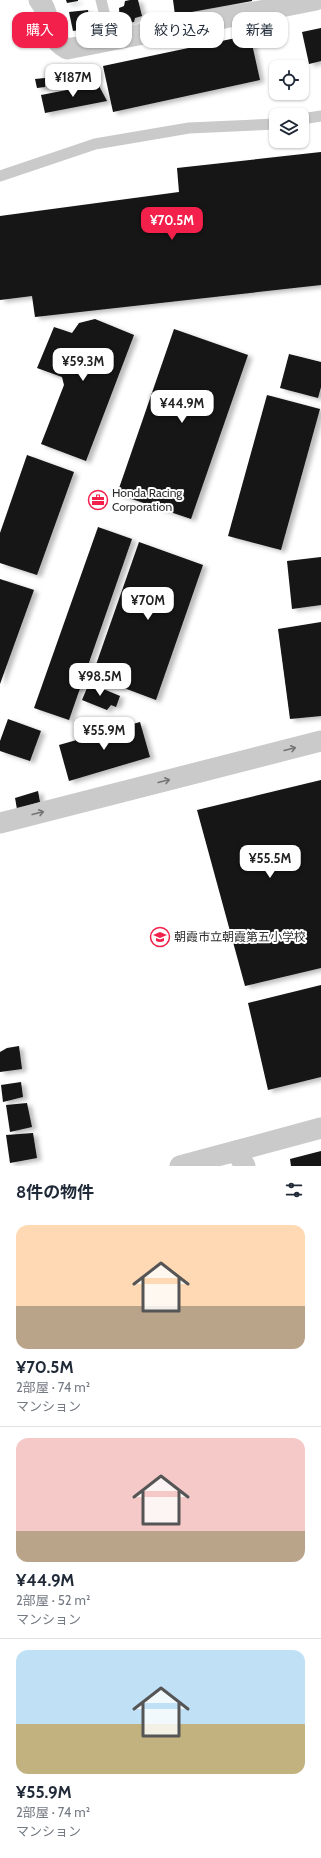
<!DOCTYPE html>
<html lang="ja">
<head>
<meta charset="utf-8">
<style>
  body { margin:0; font-family:Cabin,"Noto Sans JP",sans-serif; background:#f6f6f7; color:#1f2937; height:100vh; display:flex; flex-direction:column; font-size:15px; white-space:nowrap }
  * { box-sizing:border-box; margin:0 }
  p { font-size:13px; color:#747a83 }
  .icon { flex:none; width:22px; height:22px; fill:none; stroke:currentColor; stroke-width:2; stroke-linecap:round; stroke-linejoin:round }
  .map { position:relative; height:1166px; overflow:hidden }
  .details { display:flex; flex-direction:column; background:#fff; flex:1 }
  .details>* { flex:none }
  .hud { position:absolute; left:12px; top:12px; width:297px; height:36px; display:flex; gap:8px }
  .fabs { position:absolute; left:269px; top:60px; display:grid; gap:8px }
  .fabs a { display:grid; place-items:center; width:40px; height:40px; border-radius:8px; background:#fff; box-shadow:0 1px 3px #0004; font-size:20px }
  .price { position:absolute; translate:-50% -34px; padding:0 9px; border-radius:8px; background:#fff; color:#222; font-size:13px; line-height:26px; filter:drop-shadow(0 1px 2px #0008) }
  .price::after { content:''; position:absolute; left:50%; top:24px; width:12px; height:9px; margin-left:-6px; background:inherit; clip-path:polygon(0 0,100% 0,50% 100%) }
  .price.on { background:#f2204b; color:#fff }
  ul { padding:0; list-style:none }
  li { display:grid; align-content:center; gap:8px; height:212px; padding:0 16px }
  li+li { border-top:1px solid #e0e1e3 }
  li span { display:grid; place-items:center; height:124px; border-radius:12px; color:#555 }
  li>.icon { margin-inline-start:auto }
  span .icon { width:72px; height:72px; fill:#fffc; stroke-width:1 }
  li b { font-size:17px }
  h2 { display:flex; justify-content:space-between; align-items:center; height:48px; padding:0 16px; font-size:17px }
  .tag { padding:0 14px; border-radius:12px; background:#fff; box-shadow:0 1px 3px #0004; font-size:14px; line-height:36px }
  .tag.on { background:#f2204b; color:#fff }
  .map>svg:first-child { display:block }
</style>
</head>
<body>
<div class="map">
<svg width="321" height="1166" viewBox="0 0 321 1166">
  <defs>
    <filter id="shadow"><feDropShadow dx="4.5" dy="2.5" stdDeviation="2" flood-color="#0004"/></filter>
  </defs>
  <rect width="100%" height="100%" fill="#fff"/>
  <g fill="#141414" filter="url(#shadow)">
    <polygon points="66,0 78,0 78,1 67,3"/>
    <polygon points="130,0 138,0 142,16 135,18 134,22 120,23 119,8 124,6 125,1"/>
    <polygon points="173,0 252,0 252,1 175,15"/>
    <polygon points="88,10 90,28 73,31 69,12"/>
    <polygon points="321,28 321,61 309,64 302,32"/>
    <polygon points="250,35 260,80 113,112 103,66"/>
    <polygon points="95,68 97,78 83,80 82,71"/>
    <polygon points="72,71 73,81 65,82 63,73"/>
    <polygon points="60,74 61,83 52,84 50,75"/>
    <polygon points="45,78 45,87 37,88 35,79"/>
    <polygon points="98,84 107,101 45,113 41,95"/>
    <polygon points="321,152 321,285 35,317 32,296 0,300 0,216 179,192 177,168"/>
    <polygon points="95,319 134,335 86,461 41,444 64,385 62,377 37,368 54,327 72,333 79,323"/>
    <polygon points="174,329 248,355 191,519 117,494"/>
    <polygon points="289,354 321,362 321,387 318,398 280,388"/>
    <polygon points="267,395 320,409 281,550 228,536"/>
    <polygon points="27,455 74,472 37,575 0,563 0,533"/>
    <polygon points="98,527 132,539 69,720 34,708"/>
    <polygon points="139,542 203,565 156,700 92,676"/>
    <polygon points="321,557 321,605 292,609 287,561"/>
    <polygon points="0,579 34,590 0,684"/>
    <polygon points="321,622 321,716 290,719 278,629"/>
    <polygon points="89,683 120,696 116,707 111,705 107,710 82,700"/>
    <polygon points="8,719 41,731 30,761 0,751 0,741"/>
    <polygon points="140,722 150,757 69,781 59,745"/>
    <polygon points="321,780 321,968 245,986 197,810"/>
    <polygon points="38,791 40,802 17,809 15,798"/>
    <polygon points="321,985 321,1077 268,1090 248,1003"/>
    <polygon points="19,1046 22,1069 0,1072 0,1052 7,1048"/>
    <polygon points="21,1082 23,1097 3,1102 1,1085"/>
    <polygon points="27,1103 32,1127 10,1132 6,1105"/>
    <polygon points="33,1133 37,1158 10,1163 6,1135"/>
    <polygon points="321,1151 321,1166 291,1166 290,1159"/>
  </g>
  <g fill="none" stroke-linecap="round" stroke-linejoin="round">
    <g stroke="#cacaca" stroke-width="11">
      <polyline points="101,0 111,40"/>
      <polyline points="302,119 321,116"/>
      <polyline points="0,176 95,144 189,128 276,124"/>
    </g>
    <g stroke="#cacaca" stroke-width="21">
      <path d="M39,0C53,16 43,35 67,49L316,0"/>
      <polyline points="0,823 321,741"/>
      <polyline points="236,1151 321,1128"/>
      <polyline points="180,1166 236,1151 245,1166"/>
    </g>
  </g>
  <defs><path id="oneway-shaft" d="M-6 0H5M1.5-3L5.5 0L1.5 3" fill="none" stroke-width="1.6" stroke-linecap="round" stroke-linejoin="round"/></defs>
  <g stroke="#747474">
    <use href="#oneway-shaft" transform="translate(290 749) rotate(-14)"/>
    <use href="#oneway-shaft" transform="translate(164 781) rotate(-14)"/>
    <use href="#oneway-shaft" transform="translate(38 813) rotate(-14)"/>
  </g>
  <defs>
    <g id="office-ring" transform="scale(1)"><circle r="9.5" fill="#fff" stroke="#f2204b" stroke-width="1.5"/><path d="M-6-3h4V-5.5h4V-3h4V5H-6ZM-1-4.5V-3h2v-1.5ZM-6 0V1H6V0Z" fill="#f2204b"/></g>
    <g id="school-ring" transform="scale(1)"><circle r="9.5" fill="#fff" stroke="#f2204b" stroke-width="1.5"/><path d="M0-5L7-2L0 1L-7-2ZM-4 1L0 2.5L4 1V4Q0 6-4 4Z" fill="#f2204b"/></g>
  </defs>
  <g fill-rule="evenodd">
    <use href="#office-ring" x="98" y="500"/>
    <use href="#school-ring" x="160" y="937"/>
  </g>
  <g text-anchor="middle" stroke-width="4" stroke-linejoin="round" paint-order="stroke">
    <g font-size="12" fill="#2d2d2d" stroke="#fff" text-anchor="start">
      <text x="112" y="497">Honda Racing<tspan x="112" dy="14">Corporation</tspan></text>
      <text x="174" y="941">朝霞市立朝霞第五小学校</text>
    </g>
  </g>
</svg>
<div class="fabs">
<a><svg class="icon" aria-label="locate" viewBox="0 0 24 24"><circle cx="12" cy="12" r="6"/><path d="M12 2v4M12 18v4M2 12h4M18 12h4"/></svg></a>
<a><svg class="icon" aria-label="layers" viewBox="0 0 24 24"><path d="M12 4l9 5-9 5-9-5zM3 14l9 5 9-5"/></svg></a>
</div>
<b class="price" style="left:73px;top:98px">¥187M</b>
<b class="price on" style="left:172px;top:241px">¥70.5M</b>
<b class="price" style="left:83px;top:382px">¥59.3M</b>
<b class="price" style="left:182px;top:424px">¥44.9M</b>
<b class="price" style="left:148px;top:621px">¥70M</b>
<b class="price" style="left:100px;top:697px">¥98.5M</b>
<b class="price" style="left:104px;top:751px">¥55.9M</b>
<b class="price" style="left:270px;top:879px">¥55.5M</b>
<div class="hud">
<a class="tag on">購入</a>
<a class="tag">賃貸</a>
<a class="tag">絞り込み</a>
<a class="tag">新着</a>
</div>
</div>
<section class="details">
<h2>8件の物件<svg class="icon" aria-label="filters" viewBox="0 0 24 24"><path d="M4 7h16M4 17h16"/><circle cx="9" cy="7" r="2"/><circle cx="15" cy="17" r="2"/></svg></h2>
<ul>
<li><span style="background:linear-gradient(#ffd9b3 65%,#b9a48a 0)"><svg class="icon" aria-label="home" viewBox="0 0 24 24"><path d="M3 11l9-7 9 7M6 9v11h12V9"/></svg></span><div><b>¥70.5M</b><p>2部屋 · 74 m²</p><p>マンション</p></div></li>
<li><span style="background:linear-gradient(#f6c9c9 75%,#b9a48a 0)"><svg class="icon" aria-label="home" viewBox="0 0 24 24"><path d="M3 11l9-7 9 7M6 9v11h12V9"/></svg></span><div><b>¥44.9M</b><p>2部屋 · 52 m²</p><p>マンション</p></div></li>
<li><span style="background:linear-gradient(#bfe0f5 60%,#c2b280 0)"><svg class="icon" aria-label="home" viewBox="0 0 24 24"><path d="M3 11l9-7 9 7M6 9v11h12V9"/></svg></span><div><b>¥55.9M</b><p>2部屋 · 74 m²</p><p>マンション</p></div></li>
</ul>
</section>
</body>
</html>
